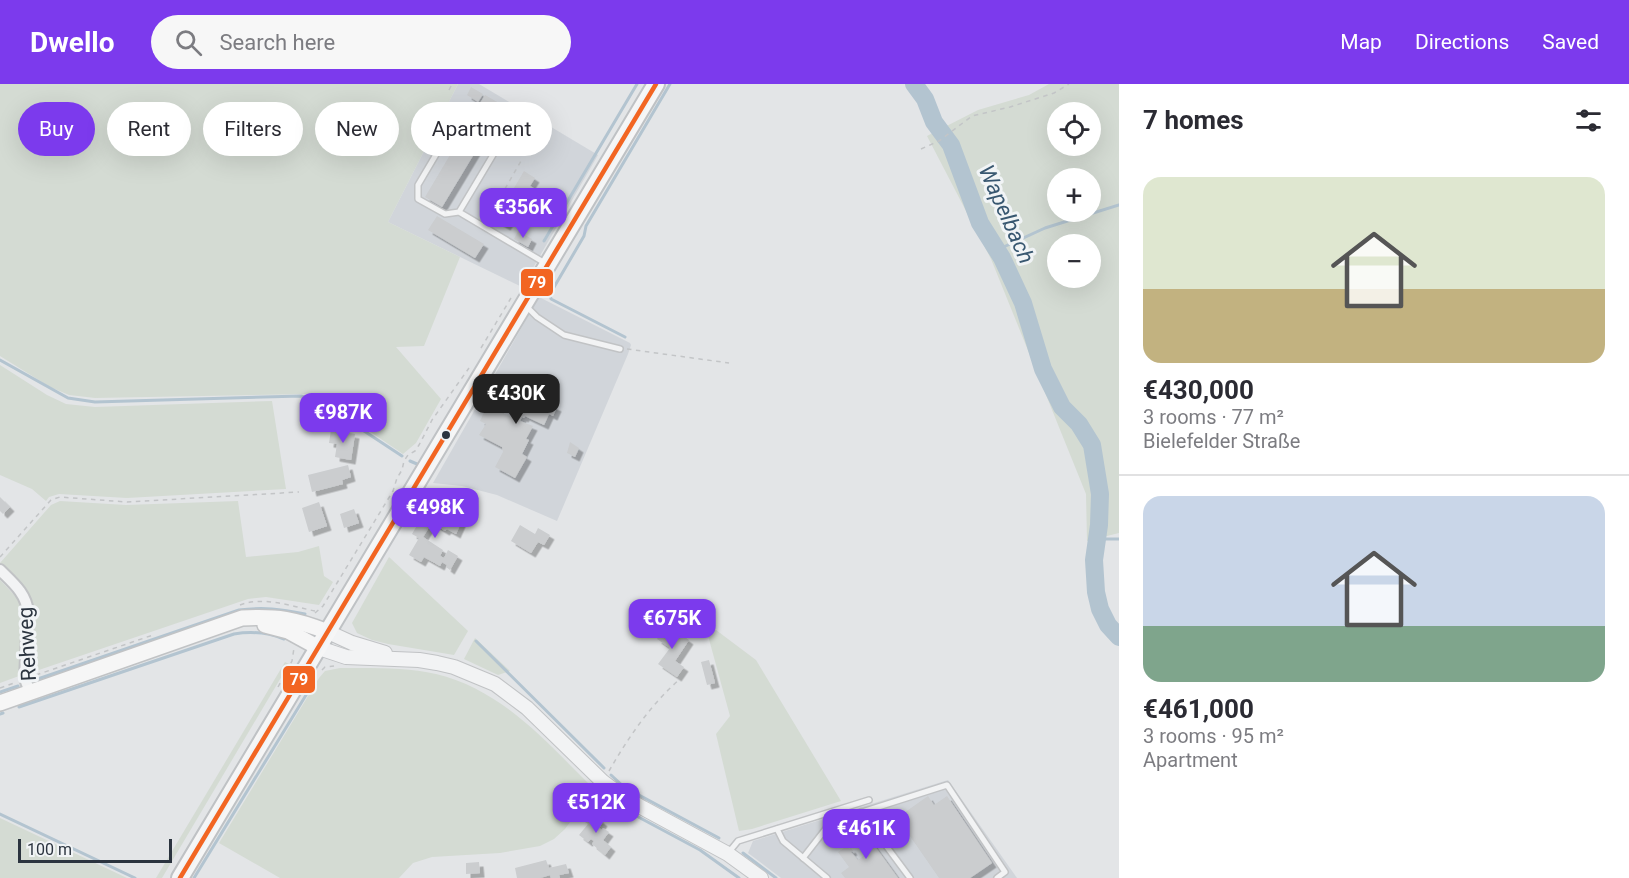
<!DOCTYPE html>
<html lang="en">
<head>
<meta charset="utf-8">
<style>
  body { margin:0; font-family:Roboto,sans-serif; background:#f7f7f7; color:#2b2b33; height:100vh; display:flex; flex-direction:column; font-size:22px; white-space:nowrap }
  * { box-sizing:border-box; margin:0 }
  p { font-size:20px; color:#7c7c81 }
  .icon { flex:none; width:33px; height:33px; fill:none; stroke:currentColor; stroke-width:2; stroke-linecap:round; stroke-linejoin:round }
  .map { position:relative; flex:1; overflow:hidden }
  .side { display:flex; flex-direction:column; background:#fff; width:510px }
  .side>* { flex:none }
  .hud { position:absolute; left:18px; top:18px; width:570px; height:54px; display:flex; gap:12px }
  .controls { position:absolute; left:1047px; top:18px; display:grid; gap:12px }
  .controls a { display:grid; place-items:center; width:54px; height:54px; border-radius:50%; background:#fff; box-shadow:0 6px 24px #0002; font-size:30px }
  .scale { position:absolute; left:18px; bottom:15px; width:154px; box-sizing:border-box; padding-left:6px; border:3px solid #2b343f; border-top:0; font-size:16px; line-height:21px; white-space:nowrap; color:#2b343f; -webkit-text-stroke:4px #f1f4f6; paint-order:stroke }
  .price { position:absolute; translate:-50% -51px; padding:0 14px; border-radius:12px; background:#7c3aed; color:#fff; font-size:20px; line-height:39px; filter:drop-shadow(0 2px 3px #0008) }
  .price::after { content:''; position:absolute; left:50%; top:36px; width:18px; height:14px; margin-left:-9px; background:inherit; clip-path:polygon(0 0,100% 0,50% 100%) }
  .price.on { background:#222; color:#fff }
  ul { padding:0; list-style:none }
  li { display:grid; align-content:center; gap:12px; height:318px; padding:0 24px }
  li+li { border-top:2px solid #e1e1e2 }
  li span { display:grid; place-items:center; height:186px; border-radius:18px; color:#555 }
  li>.icon { margin-inline-start:auto }
  span .icon { width:108px; height:108px; fill:#fffc; stroke-width:1 }
  li b { font-size:26px }
  h2 { display:flex; justify-content:space-between; align-items:center; height:72px; padding:0 24px; font-size:26px }
  .pill { padding:0 21px; border-radius:27px; background:#fff; box-shadow:0 6px 24px #0002; font-size:21px; line-height:54px }
  .pill.on { background:#7c3aed; color:#fff }
  header { display:flex; align-items:center; gap:36px; box-sizing:border-box; height:84px; padding:0 30px; background:#7c3aed; color:#fff }
  header strong { font-size:28px }
  nav { display:flex; gap:33px; margin-inline-start:auto; font-size:21px }
  .search { width:420px; height:54px; background:#f7f7f7; display:flex; align-items:center; gap:15px; box-sizing:border-box; padding:0 21px; border-radius:33px; color:#7c7c81; font-size:22px }
  main { display:flex; flex:1; min-height:0 }
  .map>svg:first-child { display:block }
</style>
</head>
<body>
<header>
<strong>Dwello</strong>
<div class="search"><svg class="icon" aria-label="search" viewBox="0 0 24 24"><circle cx="10" cy="10" r="6"/><path d="M15 15l6 6"/></svg>Search here</div>
<nav><a>Map</a><a>Directions</a><a>Saved</a></nav>
</header>
<main>
<div class="map">
<svg width="1119" height="794" viewBox="0 0 1119 794">
  <defs>
    <filter id="shadow"><feDropShadow dx="4.5" dy="4.5" stdDeviation="0" flood-color="#0004"/></filter>
  </defs>
  <rect width="100%" height="100%" fill="#e3e5e7"/>
  <g fill="#d1d5da">
    <polygon points="458,0 479,0 598,71 522,203 388,138"/>
    <polygon points="539,213 630,259 631,261 628,270 557,437 497,411 462,402 433,399"/>
    <polygon points="948,696 1017,794 781,794 748,769 753,757"/>
  </g>
  <g fill="#d4dbd3" fill-rule="evenodd">
    <polygon points="0,0 458,0 388,138 460,173 424,262 396,263 441,315 416,359 403,370 319,313 307,310 95,314 69,311 50,303 0,272"/>
    <path d="M1049,0H1119V449L1087,457L1086,410L991,175L927,52L978,26L1029,11ZM1058,28H1090V62H1058ZM1058,94H1090V128H1058ZM1058,160H1090V194H1058Z"/>
    <polygon points="0,281 47,311 66,320 95,323 272,317 286,405 127,414 59,410 49,413 46,417 32,405 0,391"/>
    <polygon points="60,417 126,421 238,417 246,473 298,468 319,462 324,492 333,498 319,521 266,513 248,515 30,589 26,508 0,479 51,421"/>
    <polygon points="389,473 468,547 454,571 388,560 372,556 357,549 352,539"/>
    <polygon points="0,496 17,514 24,528 19,592 0,599"/>
    <polygon points="704,537 756,576 841,717 752,745 739,747 716,650 730,632"/>
    <polygon points="475,554 510,587 498,591 464,575"/>
    <polygon points="285,578 289,580 162,794 156,794"/>
    <path d="M340,584C372,584 406,583 436,590C503,606 547,659 594,705L565,745L554,755L540,762L500,769L432,773L413,779L399,794H280L219,759L319,594L325,587Z"/>
    <polygon points="0,734 127,794 0,794"/>
  </g>
  <g fill="none" stroke-linecap="round" stroke-linejoin="round">
    <g stroke="#b3c4d0" stroke-width="3">
      <polyline points="544,157 637,0"/>
      <polyline points="997,166 1045,144 1119,121"/>
      <polyline points="625,253 551,215 550,210 584,152 586,142 670,0"/>
      <polyline points="0,276 68,314 95,318 301,312 317,316 402,372"/>
      <polyline points="410,377 417,380"/>
      <polyline points="1097,455 1119,455"/>
      <polyline points="476,557 604,684"/>
      <path d="M32,597L239,526C264,523 280,525 305,530"/>
      <polyline points="0,608 18,602"/>
      <path d="M19,623L234,550C252,547 267,548 284,555"/>
      <polyline points="0,630 3,629"/>
      <polyline points="611,691 624,703 719,754"/>
      <polyline points="629,728 700,766 739,794"/>
      <polyline points="0,730 135,794"/>
      <polyline points="743,769 776,794"/>
      <polyline points="194,794 314,598"/>
    </g>
    <polyline stroke="#b3c4d0" stroke-width="18" points="914,0 925,15 934,38 951,61 980,139 1002,174 1023,219 1043,285 1062,323 1079,340 1092,361 1100,410 1099,441 1094,476 1096,508 1100,525 1108,541 1119,553"/>
  </g>
  <g fill="#cbcdcf" filter="url(#shadow)">
    <polygon points="471,3 483,10 478,18 467,11"/>
    <polygon points="485,11 527,35 510,63 495,54 502,42 476,26"/>
    <polygon points="463,49 480,60 442,123 425,113"/>
    <polygon points="524,87 535,94 530,102 540,108 526,133 516,127 506,142 495,136"/>
    <polygon points="437,132 484,160 475,174 428,146"/>
    <polygon points="518,147 532,155 528,163 514,155"/>
    <polygon points="535,294 553,303 547,314 539,311 538,314 557,323 553,332 549,330 544,341 525,332 524,334 522,333 520,337 533,342 526,355 529,356 522,370 527,373 515,394 495,383 503,368 502,363 479,351 486,340 480,337 492,310 504,315 498,327 512,333 529,300 531,301"/>
    <polygon points="331,346 355,350 351,376 335,373 337,360 329,359"/>
    <polygon points="570,358 579,364 575,373 567,369"/>
    <polygon points="348,381 351,393 342,396 343,400 312,408 308,391"/>
    <polygon points="0,413 10,423 3,430 0,427"/>
    <polygon points="319,418 327,442 309,448 302,424"/>
    <polygon points="437,424 455,436 459,429 464,432 456,450 447,445 445,447 435,441 436,439 433,437 423,453 443,466 440,472 444,474 448,466 458,472 450,486 446,483 447,481 442,478 440,482 424,473 421,478 409,471 419,454 412,450 423,431 431,435"/>
    <polygon points="354,425 359,439 344,444 340,430"/>
    <polygon points="520,441 535,450 538,444 550,451 544,461 538,458 531,469 511,457"/>
    <polygon points="667,541 689,556 675,577 684,583 677,593 658,580 670,564 657,555"/>
    <polygon points="709,576 715,599 707,601 701,578"/>
    <polygon points="928,712 934,721 947,712 992,779 970,794 939,794 903,742 907,740 901,731"/>
    <polygon points="592,729 603,738 599,744 602,746 603,744 609,748 603,756 611,763 605,771 592,760 594,757 591,755 588,758 579,751 588,740 585,738"/>
    <polygon points="857,741 859,744 861,743 898,794 845,794 841,789 849,783 838,768 847,762 849,765 851,764 853,767 851,768 858,776 868,769 852,749 854,748 852,744"/>
    <polygon points="546,776 549,784 566,780 569,789 559,791 560,794 551,794 550,791 540,794 517,794 515,784"/>
    <polygon points="479,778 480,789 466,790 466,779"/>
  </g>
  <g fill="none" stroke-linecap="round" stroke-linejoin="round">
    <g stroke="#c1c3c5" stroke-width="8">
      <g id="service">
        <polyline points="459,128 445,130 418,115 418,101 460,30 481,43 493,71 459,128 545,179"/>
        <polyline points="526,222 537,233 564,251 620,265"/>
        <polyline points="861,728 910,794"/>
        <polyline points="831,738 947,701 1005,788 997,794"/>
        <polyline points="777,745 783,757 827,794"/>
        <polyline points="729,768 738,757 869,716"/>
        <polyline points="803,774 831,738 830,736"/>
      </g>
    </g>
    <g stroke="#c1c3c5" stroke-width="14">
      <path id="minor" d="M0,486C13,499 26,509 28,528L25,595L30,608"/>
    </g>
    <g stroke="#c1c3c5" stroke-width="16">
      <g id="tertiary">
        <polyline points="328,548 352,559 385,569"/>
        <polyline points="319,564 346,573 419,576 437,579 454,583 495,600 527,624 603,698 622,712 643,724 728,770 761,794"/>
      </g>
    </g>
    <g stroke="#c1c3c5" stroke-width="18">
      <g id="secondary">
        <polyline points="265,541 288,547 319,564"/>
        <path d="M0,619L242,534C277,532 295,535 328,548"/>
      </g>
    </g>
    <g stroke="#bfc2c5" stroke-width="20">
      <polyline id="primary" points="180,794 656,0"/>
    </g>
    <g stroke="#c3c5c7" stroke-width="1.5" stroke-dasharray="4.5 4.5" stroke-linecap="butt">
      <polyline points="449,6 452,0"/>
      <polyline points="921,65 939,57 972,32 1010,23 1054,9 1069,0"/>
      <polyline points="487,136 521,77"/>
      <polyline points="481,264 511,214"/>
      <polyline points="627,265 729,279"/>
      <polyline points="0,473 51,416 60,413 127,418 299,408"/>
      <path d="M240,521C264,512 290,522 315,527"/>
      <polyline points="315,529 323,522 393,407 397,394 402,386 404,377 408,371 415,367 419,361 432,336 469,284"/>
      <polyline points="322,586 325,583 334,582"/>
      <polyline points="36,591 153,551"/>
      <polyline points="278,603 292,577 294,564"/>
      <polyline points="0,604 14,599"/>
      <path d="M609,687C628,654 651,620 680,595"/>
    </g>
    <use href="#service" stroke="#f2f3f4" stroke-width="5"/>
    <use href="#minor" stroke="#f2f3f4" stroke-width="10"/>
    <use href="#tertiary" stroke="#f2f3f4" stroke-width="14"/>
    <use href="#secondary" stroke="#f6f6f6" stroke-width="15"/>
    <use href="#primary" stroke="#f6f6f6" stroke-width="16"/>
    <g stroke="#f1f4f6" stroke-width="9">
      <polyline id="bus-1" points="180,794 656,0"/>
    </g>
    <use href="#bus-1" stroke="#f26522" stroke-width="4.5"/>
  </g>
  <circle fill="#2b343f" stroke="#f1f4f6" stroke-width="2" cx="446" cy="351" r="5"/>
  <g text-anchor="middle" stroke-width="6" stroke-linejoin="round" paint-order="stroke">
    <g font-size="21" fill="#2b343f" stroke="#f1f4f6">
      <text transform="translate(27 560) rotate(-93)" y="7">Rehweg</text>
    </g>
    <g font-size="22" font-style="italic" fill="#385770" stroke="#f1f4f6">
      <text transform="translate(1007 130) rotate(66)" y="8">Wapelbach</text>
    </g>
  </g>
  <g stroke="#f1f4f6" stroke-width="2">
    <rect x="520" y="184" width="34" height="29" rx="6" fill="#f26522"/>
    <rect x="282" y="581" width="34" height="29" rx="6" fill="#f26522"/>
  </g>
  <g font-size="16" text-anchor="middle" font-weight="bold" fill="#fff">
    <text x="537" y="204">79</text>
    <text x="299" y="601">79</text>
  </g>
</svg>
<div class="controls">
<a><svg class="icon" aria-label="locate" viewBox="0 0 24 24"><circle cx="12" cy="12" r="6"/><path d="M12 2v4M12 18v4M2 12h4M18 12h4"/></svg></a>
<a>+</a>
<a>−</a>
</div>
<div class="scale">100 m</div>
<b class="price" style="left:523px;top:155px">€356K</b>
<b class="price on" style="left:516px;top:341px">€430K</b>
<b class="price" style="left:343px;top:360px">€987K</b>
<b class="price" style="left:435px;top:455px">€498K</b>
<b class="price" style="left:672px;top:566px">€675K</b>
<b class="price" style="left:596px;top:750px">€512K</b>
<b class="price" style="left:866px;top:776px">€461K</b>
<div class="hud">
<a class="pill on">Buy</a>
<a class="pill">Rent</a>
<a class="pill">Filters</a>
<a class="pill">New</a>
<a class="pill">Apartment</a>
</div>
</div>
<section class="side">
<h2>7 homes<svg class="icon" aria-label="filters" viewBox="0 0 24 24"><path d="M4 7h16M4 17h16"/><circle cx="9" cy="7" r="2"/><circle cx="15" cy="17" r="2"/></svg></h2>
<ul>
<li><span style="background:linear-gradient(#dfe7d0 60%,#c2b280 0)"><svg class="icon" aria-label="home" viewBox="0 0 24 24"><path d="M3 11l9-7 9 7M6 9v11h12V9"/></svg></span><div><b>€430,000</b><p>3 rooms · 77 m²</p><p>Bielefelder Straße</p></div></li>
<li><span style="background:linear-gradient(#c9d6e8 70%,#7fa58c 0)"><svg class="icon" aria-label="home" viewBox="0 0 24 24"><path d="M3 11l9-7 9 7M6 9v11h12V9"/></svg></span><div><b>€461,000</b><p>3 rooms · 95 m²</p><p>Apartment</p></div></li>
</ul>
</section>
</main>
</body>
</html>
